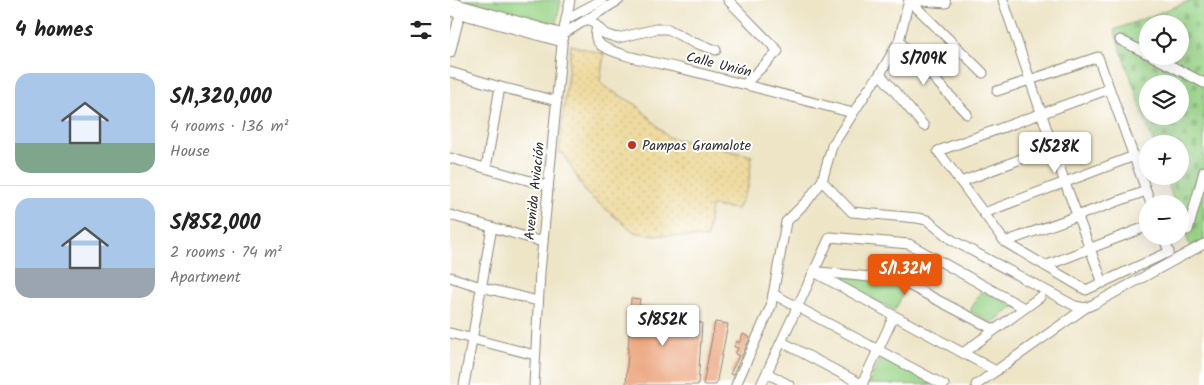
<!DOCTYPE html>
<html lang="en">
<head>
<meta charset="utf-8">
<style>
  body { margin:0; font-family:Kalam,sans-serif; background:#f6f6f6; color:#222; height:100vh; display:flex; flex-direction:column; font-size:19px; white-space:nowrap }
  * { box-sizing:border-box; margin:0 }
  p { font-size:16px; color:#767676 }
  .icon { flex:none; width:28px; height:28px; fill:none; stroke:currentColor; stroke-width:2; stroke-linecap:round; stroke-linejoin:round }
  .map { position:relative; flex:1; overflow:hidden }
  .drawer { display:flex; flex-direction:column; background:#fff; width:450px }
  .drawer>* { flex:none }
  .tools { position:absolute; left:689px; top:15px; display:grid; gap:10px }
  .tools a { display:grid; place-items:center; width:50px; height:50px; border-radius:50%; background:#fff; box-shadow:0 5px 20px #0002; font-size:25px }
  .price { position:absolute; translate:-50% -42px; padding:0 11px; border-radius:5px; background:#fff; color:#222; font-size:16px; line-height:32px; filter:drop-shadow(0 1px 2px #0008) }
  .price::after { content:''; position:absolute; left:50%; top:30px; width:15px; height:11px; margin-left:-8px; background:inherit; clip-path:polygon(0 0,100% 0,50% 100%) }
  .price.selected { background:#ea580c; color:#fff }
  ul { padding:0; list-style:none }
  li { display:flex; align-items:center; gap:15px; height:125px; padding:0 15px }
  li+li { border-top:1px solid #e0e0e0 }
  li span { display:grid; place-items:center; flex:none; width:140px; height:100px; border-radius:15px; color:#555 }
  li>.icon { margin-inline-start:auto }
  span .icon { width:60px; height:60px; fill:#fffc; stroke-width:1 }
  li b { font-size:21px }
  h2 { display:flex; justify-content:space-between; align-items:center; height:60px; padding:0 15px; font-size:21px }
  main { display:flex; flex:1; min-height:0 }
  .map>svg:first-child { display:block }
</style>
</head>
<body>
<main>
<section class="drawer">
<h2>4 homes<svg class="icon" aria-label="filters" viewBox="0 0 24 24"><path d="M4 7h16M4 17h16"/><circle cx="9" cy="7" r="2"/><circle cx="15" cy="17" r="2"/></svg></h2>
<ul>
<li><span style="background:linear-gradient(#a9c7e8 70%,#7fa58c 0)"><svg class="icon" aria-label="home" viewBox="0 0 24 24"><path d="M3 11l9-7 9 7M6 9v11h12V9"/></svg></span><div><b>S/1,320,000</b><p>4 rooms · 136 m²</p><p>House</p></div></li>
<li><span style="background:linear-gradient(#a9c7e8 70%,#9aa5b1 0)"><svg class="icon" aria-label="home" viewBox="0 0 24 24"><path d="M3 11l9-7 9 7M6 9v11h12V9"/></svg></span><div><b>S/852,000</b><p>2 rooms · 74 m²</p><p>Apartment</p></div></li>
</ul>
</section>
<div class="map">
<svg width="754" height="385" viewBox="0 0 754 385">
  <defs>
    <pattern id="sand-dots" width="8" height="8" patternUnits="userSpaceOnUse" patternTransform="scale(1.25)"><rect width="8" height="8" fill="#eeda9e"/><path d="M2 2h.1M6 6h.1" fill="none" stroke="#cb8" stroke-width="1.8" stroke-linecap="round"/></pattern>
    <pattern id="cemetery-stones" width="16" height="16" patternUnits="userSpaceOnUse" patternTransform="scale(1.25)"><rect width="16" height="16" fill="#99d487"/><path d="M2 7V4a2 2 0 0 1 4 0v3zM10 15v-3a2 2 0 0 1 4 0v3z" fill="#84b675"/></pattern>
  </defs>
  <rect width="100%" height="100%" fill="#fff"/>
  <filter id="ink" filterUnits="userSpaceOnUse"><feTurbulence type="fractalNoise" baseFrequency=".02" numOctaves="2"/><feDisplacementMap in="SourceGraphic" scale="10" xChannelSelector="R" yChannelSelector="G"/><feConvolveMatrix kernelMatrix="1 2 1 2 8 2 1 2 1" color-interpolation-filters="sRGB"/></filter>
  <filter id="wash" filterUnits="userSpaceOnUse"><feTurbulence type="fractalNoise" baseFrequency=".0096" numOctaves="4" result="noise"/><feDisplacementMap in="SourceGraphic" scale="20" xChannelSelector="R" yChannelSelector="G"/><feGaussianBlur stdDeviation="1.12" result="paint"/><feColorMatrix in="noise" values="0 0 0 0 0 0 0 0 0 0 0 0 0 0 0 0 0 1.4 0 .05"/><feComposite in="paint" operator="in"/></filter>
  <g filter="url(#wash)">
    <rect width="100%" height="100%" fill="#eee5c7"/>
    <polygon fill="url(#sand-dots)" stroke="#8c8264" points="121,45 154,54 150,82 155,87 187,105 218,137 302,156 298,188 287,209 261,206 257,238 195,234 184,232 136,193 113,153 109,153"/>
    <path fill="url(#cemetery-stones)" stroke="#628059" fill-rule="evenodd" d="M754,0V242L741,249L730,218V204H725L715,176H730V144H704L664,30L737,2ZM698,24H730V56H698ZM698,84H730V116H698Z"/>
    <g fill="#99d487" stroke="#628059">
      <polygon points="15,0 111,0 106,25"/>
      <polygon points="373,274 450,281 457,286 445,310"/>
      <polygon points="531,291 565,306 542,323 520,311"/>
      <polygon points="432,358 483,385 418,384"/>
    </g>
    <g id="blocks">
      <g fill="#eca67f">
        <polygon points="181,298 190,299 189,306 236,308 236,321 252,323 248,385 176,385"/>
        <polygon points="265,322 278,324 266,385 253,385"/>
        <polygon points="293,334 300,338 283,375 280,374 289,356 285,354 288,348 284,347 287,341 289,343"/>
      </g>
    </g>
  </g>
  <g filter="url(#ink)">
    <use href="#blocks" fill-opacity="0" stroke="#8c8879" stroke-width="1"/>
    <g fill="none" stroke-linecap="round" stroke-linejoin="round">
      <g stroke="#8c8879" stroke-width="11">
        <g id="minor">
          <polyline points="278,0 328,51 295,84"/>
          <polyline points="459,0 533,73"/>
          <polyline points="461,0 496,3"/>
          <polyline points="553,0 615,183 653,283"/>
          <polyline points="0,2 113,34"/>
          <polyline points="0,11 112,42"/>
          <polyline points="138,18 155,34 168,38 206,29 218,29 242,42 266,50"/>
          <polyline points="116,19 152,0"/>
          <path d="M147,26C145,34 144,40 152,46C167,56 213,64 233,69C290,83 346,98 403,113"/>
          <polyline points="113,34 169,0"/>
          <polyline points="670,40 698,54"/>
          <polyline points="449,41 517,114"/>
          <polyline points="0,53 11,10"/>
          <polyline points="702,56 754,83"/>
          <polyline points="0,72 50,87 107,101"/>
          <polyline points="430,74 474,126"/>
          <polyline points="659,89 488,151 555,242 636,290 719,252 713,236"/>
          <polyline points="547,91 648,57 701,204"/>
          <polyline points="0,158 98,186"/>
          <polyline points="36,168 50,87"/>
          <polyline points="372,181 402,212 467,218 477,220 502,240 625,306 635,308 644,304 754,244"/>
          <polyline points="511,182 602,147"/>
          <polyline points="534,213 684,156"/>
          <polyline points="0,215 93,242"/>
          <polyline points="738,230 754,171"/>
          <polyline points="555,242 696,191"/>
          <polyline points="595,266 698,226"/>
          <polyline points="364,272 546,371"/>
          <polyline points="370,272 449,280 543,329"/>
          <polyline points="0,277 31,287 88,301"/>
          <polyline points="323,294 494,385"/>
          <polyline points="0,333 85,355"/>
          <polyline points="332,342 413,385"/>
          <polyline points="513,353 590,297"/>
          <polyline points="317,373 339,385"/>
          <polyline points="412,384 444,316"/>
          <polyline points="14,385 42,227"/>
          <polyline points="84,385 90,272 113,34 120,0"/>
          <polyline points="286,385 321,306 336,222 358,200 372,181 382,146 420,87 430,74 449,41 459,0"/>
          <polyline points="311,385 380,237 459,244 574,308"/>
          <polyline points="526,385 635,308"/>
        </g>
      </g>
      <use href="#minor" stroke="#fff" stroke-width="9"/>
    </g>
  </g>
  <circle fill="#c8321e" stroke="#fff" stroke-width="2" cx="182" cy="145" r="5"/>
  <g text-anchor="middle" stroke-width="4" stroke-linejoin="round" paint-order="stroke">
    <g font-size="14" fill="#2b2b2b" stroke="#fff">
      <text transform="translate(269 64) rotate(14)" y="5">Calle Unión</text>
      <text transform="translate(84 191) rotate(-84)" y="5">Avenida Aviación</text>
    </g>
    <g font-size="14" fill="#2b2b2b" stroke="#fff" text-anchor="start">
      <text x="192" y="150">Pampas Gramalote</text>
    </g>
  </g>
</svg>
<div class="tools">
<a><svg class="icon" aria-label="locate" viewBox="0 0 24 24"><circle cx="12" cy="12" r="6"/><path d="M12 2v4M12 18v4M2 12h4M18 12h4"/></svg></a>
<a><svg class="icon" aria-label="layers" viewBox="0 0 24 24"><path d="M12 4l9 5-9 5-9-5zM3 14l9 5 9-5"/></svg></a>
<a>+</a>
<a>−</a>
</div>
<b class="price" style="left:474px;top:86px">S/709K</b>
<b class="price" style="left:605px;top:174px">S/528K</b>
<b class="price selected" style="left:455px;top:296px">S/1.32M</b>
<b class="price" style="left:213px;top:347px">S/852K</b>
</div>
</main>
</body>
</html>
